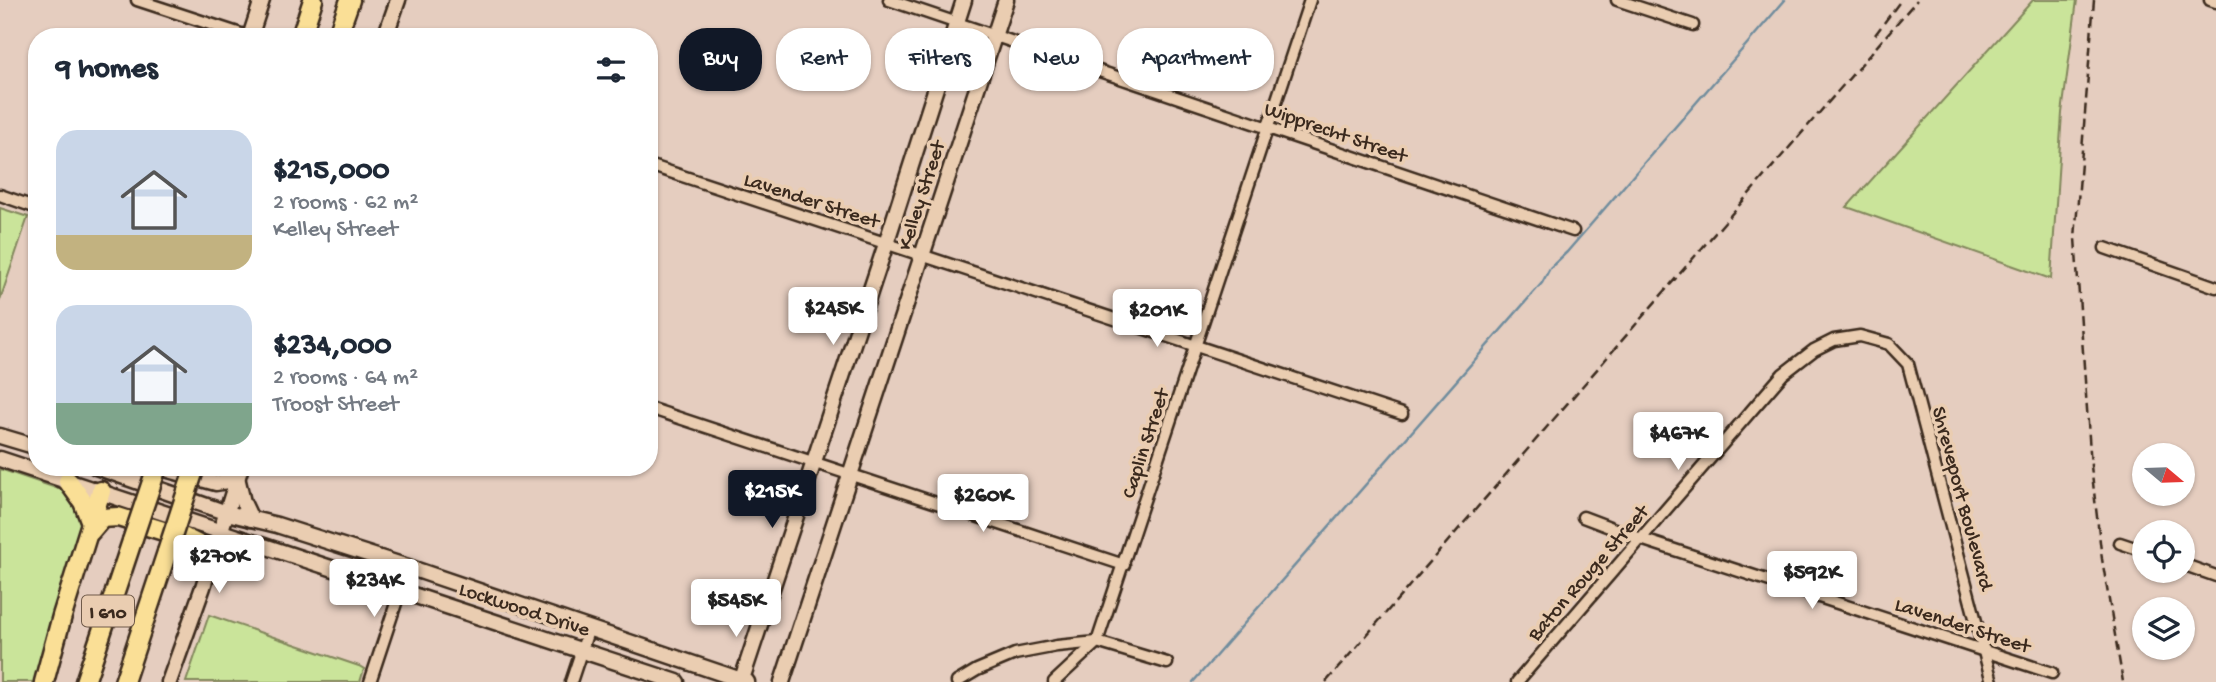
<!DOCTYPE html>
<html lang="en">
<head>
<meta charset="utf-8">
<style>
  body { margin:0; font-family:"Gochi Hand",sans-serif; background:#f2f2f3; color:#1f2937; height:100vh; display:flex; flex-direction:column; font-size:26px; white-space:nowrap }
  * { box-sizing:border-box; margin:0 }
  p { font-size:23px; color:#747a83 }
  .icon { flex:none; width:38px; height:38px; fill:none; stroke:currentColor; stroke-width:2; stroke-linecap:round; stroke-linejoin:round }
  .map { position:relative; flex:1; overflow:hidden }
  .side { position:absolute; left:28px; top:28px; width:630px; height:448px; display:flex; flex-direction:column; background:#fff; border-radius:28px; box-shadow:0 2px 5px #0004 }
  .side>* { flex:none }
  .hud { position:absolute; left:679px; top:28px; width:665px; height:63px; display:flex; gap:14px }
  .needle { width:46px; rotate:109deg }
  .controls { position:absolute; left:2132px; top:443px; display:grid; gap:14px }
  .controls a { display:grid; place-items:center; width:63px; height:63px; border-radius:50%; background:#fff; box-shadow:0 2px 5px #0004; font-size:35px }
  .price { position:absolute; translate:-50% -60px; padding:0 16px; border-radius:7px; background:#fff; color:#222; font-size:23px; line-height:46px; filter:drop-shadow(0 2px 4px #0008) }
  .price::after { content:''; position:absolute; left:50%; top:42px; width:21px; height:16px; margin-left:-10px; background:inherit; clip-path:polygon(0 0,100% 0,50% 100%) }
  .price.active { background:#111827; color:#fff }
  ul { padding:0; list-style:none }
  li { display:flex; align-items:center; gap:21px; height:175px; padding:0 28px }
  li span { display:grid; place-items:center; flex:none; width:196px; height:140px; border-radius:21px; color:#555 }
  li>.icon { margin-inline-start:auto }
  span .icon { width:84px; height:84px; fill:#fffc; stroke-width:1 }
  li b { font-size:30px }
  h2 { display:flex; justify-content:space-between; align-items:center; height:84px; padding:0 28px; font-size:30px }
  .pill { padding:0 24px; border-radius:28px; background:#fff; box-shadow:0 2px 5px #0004; font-size:24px; line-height:63px }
  .pill.active { background:#111827; color:#fff }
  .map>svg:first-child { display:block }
</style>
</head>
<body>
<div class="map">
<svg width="2216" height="682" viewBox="0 0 2216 682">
  <rect width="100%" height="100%" fill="#e5cdbf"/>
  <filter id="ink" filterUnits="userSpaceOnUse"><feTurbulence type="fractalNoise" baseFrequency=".0143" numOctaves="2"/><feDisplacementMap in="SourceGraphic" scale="14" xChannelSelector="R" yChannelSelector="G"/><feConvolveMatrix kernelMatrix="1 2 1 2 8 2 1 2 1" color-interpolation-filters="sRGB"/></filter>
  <g filter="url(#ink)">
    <g fill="#cae49a" stroke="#82875c" stroke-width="2">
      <polygon points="2033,0 2077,0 2062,113 2051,279 1847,207"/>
      <polygon points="0,208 28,217 0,300"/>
      <polygon points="0,469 62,490 77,499 83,516 48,631 36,682 0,682"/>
      <polygon points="209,615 359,666 364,669 360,682 186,682"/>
    </g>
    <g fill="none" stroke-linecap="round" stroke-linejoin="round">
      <polyline stroke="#6f8c9d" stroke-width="2.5" points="1193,682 1542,283 1550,268 1567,252 1785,0"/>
      <g stroke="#3b2a1e" stroke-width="15">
        <g id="minor">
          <polyline points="137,0 250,37"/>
          <polyline points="889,0 1573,231"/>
          <polyline points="1617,0 1693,25"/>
          <polyline points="2210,0 2216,2"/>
          <polyline points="649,165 1402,414"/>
          <polyline points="0,195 37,208"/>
          <polyline points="2105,248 2216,287"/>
          <polyline points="649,408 1124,565"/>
          <polyline points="1583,517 1641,539 2052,673"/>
          <polyline points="2120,543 2144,551"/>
          <polyline points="2182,564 2216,576"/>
          <polyline points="370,682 408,567"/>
          <polyline points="571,682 589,628"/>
          <polyline points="957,682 977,670 1015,654 1057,646 1097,642 1167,663"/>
          <polyline points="1054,682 1097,642 1310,0"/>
          <polyline points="1517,682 1783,374 1814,350 1834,340 1860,336 1889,344 1908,364 1992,682"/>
        </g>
      </g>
      <g stroke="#3b2a1e" stroke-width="19">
        <g id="secondary">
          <polyline points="250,37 262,0"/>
          <polyline points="385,37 398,0"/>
          <polyline points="0,436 37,447"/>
          <polyline points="0,459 677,682"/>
          <polyline points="96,467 227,513 277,525 408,567 747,682"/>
          <polyline points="158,467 216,483 227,481 240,468"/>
          <polyline points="238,481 243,502 251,519"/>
          <polyline points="169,682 203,587 241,467"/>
          <polyline points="741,682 886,244 964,0"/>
          <polyline points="782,682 1006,0"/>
        </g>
      </g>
      <g stroke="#3b2a1e" stroke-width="23">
        <g id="motorway">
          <polyline points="301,37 313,0"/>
          <polyline points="337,37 350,0"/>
          <polyline points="68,481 83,502 92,525"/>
          <polyline points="90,532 102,518 118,517 183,537 197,544 212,559"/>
          <polyline points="44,682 62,616 101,491"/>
          <polyline points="85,682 132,541"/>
          <polyline points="124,682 167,552"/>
        </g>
      </g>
      <use href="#minor" stroke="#eacdb1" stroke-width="10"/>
      <use href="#secondary" stroke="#eacdb1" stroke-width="14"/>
      <use href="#motorway" stroke="#fadf96" stroke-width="18"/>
      <g stroke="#3b2a1e" stroke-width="2.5" stroke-dasharray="10 5" stroke-linecap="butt">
        <polyline points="2094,0 2075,238 2091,466 2102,559 2123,682"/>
        <polyline points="1875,35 1901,0"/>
        <polyline points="1326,682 1917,0"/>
      </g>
      <g stroke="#3b2a1e" stroke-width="23" stroke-linecap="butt">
        <g id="motorway-bridge">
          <polyline points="132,541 157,467"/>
          <polyline points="167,552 195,467"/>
        </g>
      </g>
      <use href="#motorway-bridge" stroke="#fadf96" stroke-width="18"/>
    </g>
  </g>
  <g text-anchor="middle" stroke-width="7" stroke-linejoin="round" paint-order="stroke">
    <rect fill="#eacdb1" stroke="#705b4a" stroke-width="2" x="82" y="595.5" width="52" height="31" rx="5"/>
    <g font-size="19" font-weight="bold" fill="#3b2a1e">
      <text x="108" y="618">I 610</text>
    </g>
    <g font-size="21" fill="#3b2a1e" stroke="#eacdb1">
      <text transform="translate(1336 131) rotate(19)" y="7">Wipprecht Street</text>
      <text transform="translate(920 195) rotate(-72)" y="7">Kelley Street</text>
      <text transform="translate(812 199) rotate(18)" y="7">Lavender Street</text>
      <text transform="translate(1144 443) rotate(-72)" y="7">Caplin Street</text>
      <text transform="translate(1964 498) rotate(75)" y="7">Shreveport Boulevard</text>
      <text transform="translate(1587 572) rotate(-49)" y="7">Baton Rouge Street</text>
      <text transform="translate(525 608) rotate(18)" y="7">Lockwood Drive</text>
      <text transform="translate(1963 624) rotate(18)" y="7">Lavender Street</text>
    </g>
  </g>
</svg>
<div class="controls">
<a><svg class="needle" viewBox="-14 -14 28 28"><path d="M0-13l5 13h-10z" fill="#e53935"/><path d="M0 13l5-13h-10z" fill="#747a83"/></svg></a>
<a><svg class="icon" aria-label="locate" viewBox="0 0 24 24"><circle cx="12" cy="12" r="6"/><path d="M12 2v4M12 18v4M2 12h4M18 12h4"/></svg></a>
<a><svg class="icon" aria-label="layers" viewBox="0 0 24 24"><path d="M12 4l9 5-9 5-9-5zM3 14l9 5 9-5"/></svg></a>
</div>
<b class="price" style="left:833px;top:347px">$245K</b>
<b class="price" style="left:1157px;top:349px">$201K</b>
<b class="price" style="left:1678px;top:472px">$467K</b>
<b class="price active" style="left:772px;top:530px">$215K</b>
<b class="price" style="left:983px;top:534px">$260K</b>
<b class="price" style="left:219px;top:595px">$270K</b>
<b class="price" style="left:1812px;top:611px">$592K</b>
<b class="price" style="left:374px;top:619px">$234K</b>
<b class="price" style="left:736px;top:639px">$545K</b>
<div class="hud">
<a class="pill active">Buy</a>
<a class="pill">Rent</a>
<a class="pill">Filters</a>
<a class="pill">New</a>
<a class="pill">Apartment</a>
</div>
<section class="side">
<h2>9 homes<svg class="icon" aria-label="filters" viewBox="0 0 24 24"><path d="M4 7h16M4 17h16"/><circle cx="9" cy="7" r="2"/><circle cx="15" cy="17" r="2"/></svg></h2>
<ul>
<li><span style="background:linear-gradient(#c9d6e8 75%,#c2b280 0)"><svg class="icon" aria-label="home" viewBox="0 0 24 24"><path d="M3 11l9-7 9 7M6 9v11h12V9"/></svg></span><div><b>$215,000</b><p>2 rooms · 62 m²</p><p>Kelley Street</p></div></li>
<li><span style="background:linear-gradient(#c9d6e8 70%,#7fa58c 0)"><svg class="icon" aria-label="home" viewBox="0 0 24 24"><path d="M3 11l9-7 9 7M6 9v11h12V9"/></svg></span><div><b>$234,000</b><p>2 rooms · 64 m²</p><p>Troost Street</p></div></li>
</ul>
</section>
</div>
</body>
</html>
